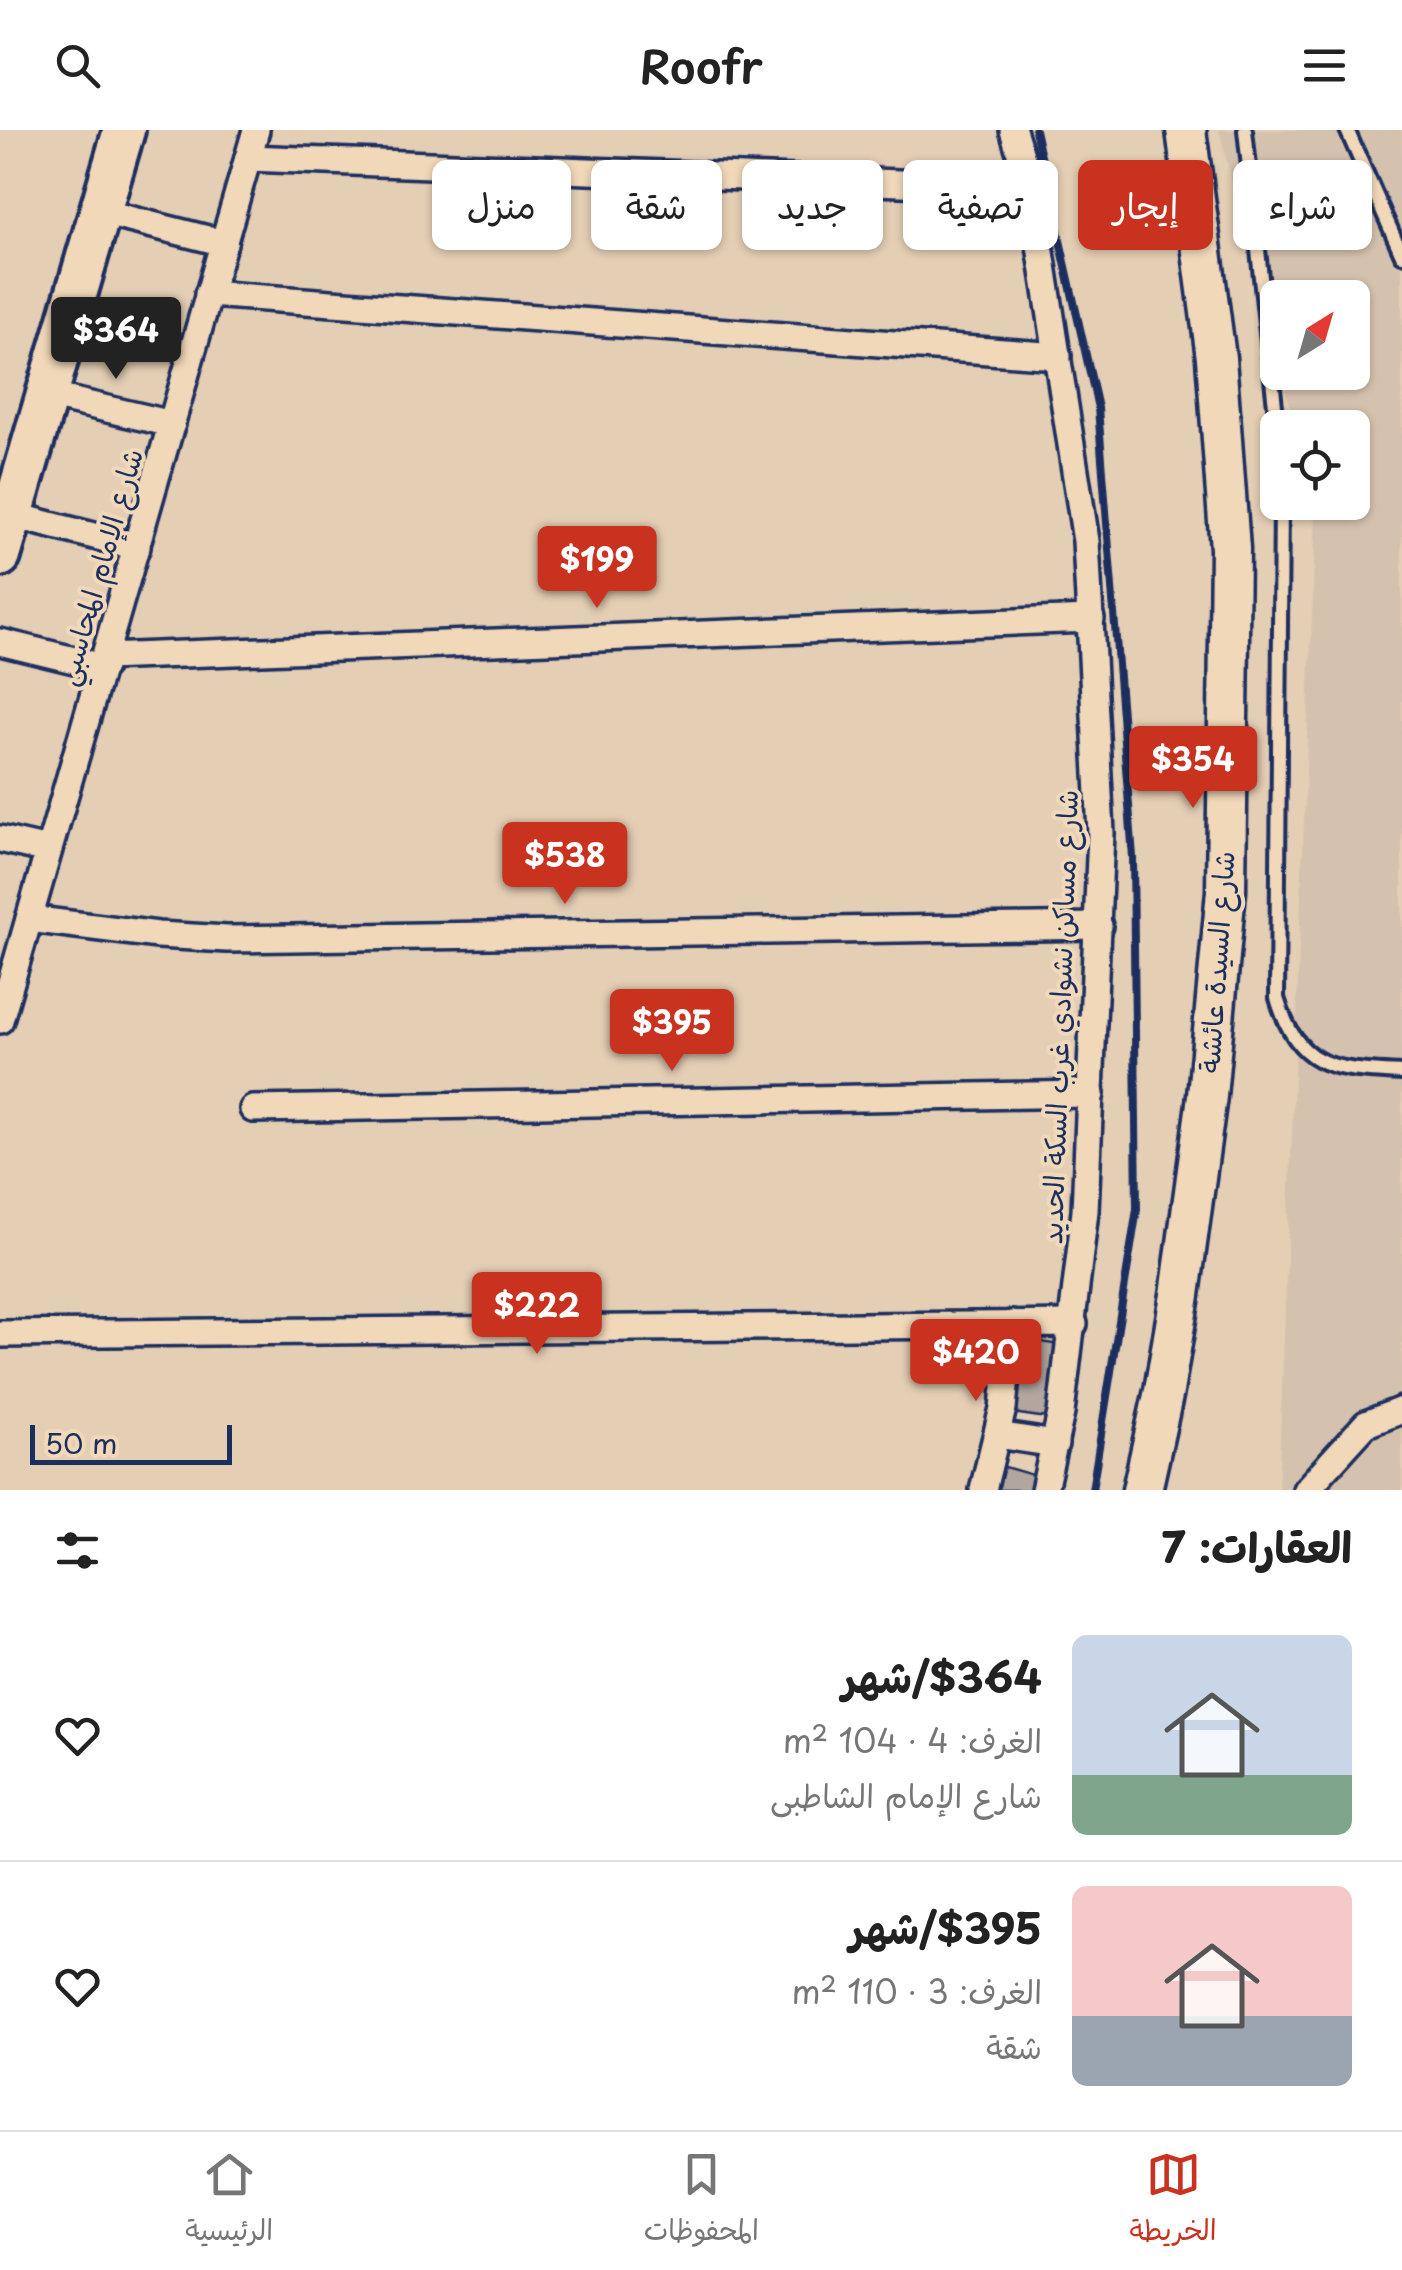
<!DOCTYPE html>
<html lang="ar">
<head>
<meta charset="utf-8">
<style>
  body { margin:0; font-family:"Playpen Sans","Playpen Sans Arabic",sans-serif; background:#f6f6f6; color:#222; direction:rtl; height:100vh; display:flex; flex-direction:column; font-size:38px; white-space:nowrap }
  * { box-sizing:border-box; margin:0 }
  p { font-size:32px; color:#767676 }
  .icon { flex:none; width:55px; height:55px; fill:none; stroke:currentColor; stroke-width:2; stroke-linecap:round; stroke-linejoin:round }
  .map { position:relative; height:1360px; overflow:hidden; direction:ltr }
  .sheet { display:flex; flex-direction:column; background:#fff; flex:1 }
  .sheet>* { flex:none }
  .top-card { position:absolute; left:30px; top:30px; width:1342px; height:90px; direction:rtl; display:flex; gap:20px }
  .needle { width:65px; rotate:37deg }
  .buttons { position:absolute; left:1260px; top:150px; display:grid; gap:20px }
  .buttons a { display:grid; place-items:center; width:110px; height:110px; border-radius:15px; background:#fff; box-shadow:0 2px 8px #0004; font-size:50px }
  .scale { position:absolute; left:30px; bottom:25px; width:202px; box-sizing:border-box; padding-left:10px; border:5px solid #1b2f5e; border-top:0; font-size:28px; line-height:35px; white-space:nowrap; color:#1b2f5e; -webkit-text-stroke:8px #f1d8b9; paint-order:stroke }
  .price { position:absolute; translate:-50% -85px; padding:0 22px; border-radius:10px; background:#c8321e; color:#fff; font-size:32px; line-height:65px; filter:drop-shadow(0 2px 5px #0008) }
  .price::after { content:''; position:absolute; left:50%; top:60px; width:30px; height:22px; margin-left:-15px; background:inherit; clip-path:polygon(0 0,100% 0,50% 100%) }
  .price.selected { background:#222; color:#fff }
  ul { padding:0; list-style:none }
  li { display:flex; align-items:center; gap:30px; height:250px; padding:0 50px }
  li+li { border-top:2px solid #e0e0e0 }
  li span { display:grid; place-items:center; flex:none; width:280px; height:200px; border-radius:15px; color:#555 }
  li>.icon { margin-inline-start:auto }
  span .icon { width:120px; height:120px; fill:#fffc; stroke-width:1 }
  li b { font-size:42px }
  h2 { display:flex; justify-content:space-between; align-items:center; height:120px; padding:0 50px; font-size:42px }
  .chip { padding:0 35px; border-radius:15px; background:#fff; box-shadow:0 2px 8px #0004; font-size:35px; line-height:90px }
  .chip.selected { background:#c8321e; color:#fff }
  header { display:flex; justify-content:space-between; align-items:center; height:130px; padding:0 50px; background:#fff; font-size:45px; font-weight:600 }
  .dock { display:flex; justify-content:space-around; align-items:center; height:140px; border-top:2px solid #e0e0e0; background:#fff; font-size:28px; color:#767676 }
  .dock a { display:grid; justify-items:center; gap:5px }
  .dock .selected { color:#c8321e }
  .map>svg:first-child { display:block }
</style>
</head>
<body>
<header><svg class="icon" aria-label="menu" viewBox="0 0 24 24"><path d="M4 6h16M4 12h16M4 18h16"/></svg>Roofr<svg class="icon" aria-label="search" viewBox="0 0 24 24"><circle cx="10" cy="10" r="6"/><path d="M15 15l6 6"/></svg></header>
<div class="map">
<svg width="1402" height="1360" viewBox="0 0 1402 1360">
  <rect width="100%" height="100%" fill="#e4ceb4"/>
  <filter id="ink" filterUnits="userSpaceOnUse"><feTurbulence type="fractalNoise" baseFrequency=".01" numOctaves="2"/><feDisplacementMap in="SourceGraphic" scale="20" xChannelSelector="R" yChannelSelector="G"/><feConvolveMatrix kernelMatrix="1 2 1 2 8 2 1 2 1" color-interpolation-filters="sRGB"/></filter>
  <g filter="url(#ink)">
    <polygon fill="#d5c2ae" points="1219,0 1402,0 1402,1360 1278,1360 1316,383 1314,373 1352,372 1352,298 1295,297 1281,243 1352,242 1352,168 1278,168 1277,230"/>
    <g fill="#b2a69f" stroke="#1b2f5e" stroke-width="2.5">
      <polygon points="1023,1209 1066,1216 1054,1289 1012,1283"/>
      <polygon points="998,1335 1043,1348 1040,1360 992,1360"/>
    </g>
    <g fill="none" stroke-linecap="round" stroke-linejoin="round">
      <g stroke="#1b2f5e" stroke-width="20">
        <g id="lane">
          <polyline points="1245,0 1278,304"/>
          <polyline points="1347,0 1402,125"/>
          <path d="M1281,372L1277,868C1299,941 1334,939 1402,943"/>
        </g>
      </g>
      <g stroke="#1b2f5e" stroke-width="32">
        <g id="street">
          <polyline points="1013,0 1031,58 1086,411 1101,703 1085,1081 1061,1283 1044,1360"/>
          <polyline points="248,28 1031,58"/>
          <polyline points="101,82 224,113"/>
          <polyline points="208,164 1058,226"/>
          <polyline points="47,265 172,294"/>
          <polyline points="12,385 137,417"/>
          <polyline points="0,512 103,537"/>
          <polyline points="105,527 1091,489"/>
          <polyline points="0,709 48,720"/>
          <polyline points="29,789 158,805 227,809 1099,796"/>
          <polyline points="0,890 256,0"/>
          <polyline points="253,979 1091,964"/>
          <polyline points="0,1204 1074,1194"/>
          <polyline points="997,1305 1055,1314"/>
          <polyline points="983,1360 1003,1278 1011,1194"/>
          <polyline points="1306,1360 1366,1294 1402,1280"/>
        </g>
      </g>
      <g stroke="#1b2f5e" stroke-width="45">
        <polyline id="secondary" points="1142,1360 1164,1261 1180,1165 1207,966 1226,761 1230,419 1216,228 1186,0"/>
      </g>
      <g stroke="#1b2f5e" stroke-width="48">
        <polyline id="primary" points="0,426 124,0"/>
      </g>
      <use href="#lane" stroke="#f1d8b9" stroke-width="12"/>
      <use href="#street" stroke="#f1d8b9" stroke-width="25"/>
      <use href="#secondary" stroke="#f1d8b9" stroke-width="38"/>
      <use href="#primary" stroke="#f1d8b9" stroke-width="40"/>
      <polyline stroke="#1b2f5e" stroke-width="8" points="1035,0 1098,278 1133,727 1137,1079 1092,1360"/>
    </g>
  </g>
  <g text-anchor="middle" stroke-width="8" stroke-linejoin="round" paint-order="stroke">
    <g font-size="28" fill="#1b2f5e" stroke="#f1d8b9">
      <text transform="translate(100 437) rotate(-74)" y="10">شارع الإمام المحاسبي</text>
      <text transform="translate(1217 832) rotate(-86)" y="10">شارع السيدة عائشة</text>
      <text transform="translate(1060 887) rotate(-88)" y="10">شارع مساكن نشوادي غرب السكة الحديد</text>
    </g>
  </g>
</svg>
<div class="buttons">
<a><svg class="needle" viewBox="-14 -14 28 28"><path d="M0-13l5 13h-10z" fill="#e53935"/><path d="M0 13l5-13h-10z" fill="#767676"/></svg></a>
<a><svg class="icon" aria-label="locate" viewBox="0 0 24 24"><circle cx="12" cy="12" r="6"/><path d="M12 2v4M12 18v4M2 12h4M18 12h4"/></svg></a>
</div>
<div class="scale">50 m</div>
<b class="price selected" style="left:116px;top:252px">$364</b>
<b class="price" style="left:597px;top:481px">$199</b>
<b class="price" style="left:1193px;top:681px">$354</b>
<b class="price" style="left:565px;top:777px">$538</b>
<b class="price" style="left:672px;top:944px">$395</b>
<b class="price" style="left:537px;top:1227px">$222</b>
<b class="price" style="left:976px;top:1274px">$420</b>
<div class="top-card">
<a class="chip">شراء</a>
<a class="chip selected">إيجار</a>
<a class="chip">تصفية</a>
<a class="chip">جديد</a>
<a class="chip">شقة</a>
<a class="chip">منزل</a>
</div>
</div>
<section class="sheet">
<h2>العقارات: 7<svg class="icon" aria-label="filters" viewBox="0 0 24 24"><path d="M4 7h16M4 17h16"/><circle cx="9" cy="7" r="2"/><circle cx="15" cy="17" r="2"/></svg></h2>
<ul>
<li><span style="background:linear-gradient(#c9d6e8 70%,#7fa58c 0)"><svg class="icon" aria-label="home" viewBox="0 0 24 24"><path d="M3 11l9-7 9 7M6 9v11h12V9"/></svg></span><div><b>$364/شهر</b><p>الغرف: 4 · 104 m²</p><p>شارع الإمام الشاطبى</p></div><svg class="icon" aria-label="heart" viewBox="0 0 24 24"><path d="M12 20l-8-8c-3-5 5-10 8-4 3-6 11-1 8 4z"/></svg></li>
<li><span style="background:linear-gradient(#f6c9c9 65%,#9aa5b1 0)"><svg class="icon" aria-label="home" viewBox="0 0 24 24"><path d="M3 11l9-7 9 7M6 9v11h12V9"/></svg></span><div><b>$395/شهر</b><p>الغرف: 3 · 110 m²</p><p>شقة</p></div><svg class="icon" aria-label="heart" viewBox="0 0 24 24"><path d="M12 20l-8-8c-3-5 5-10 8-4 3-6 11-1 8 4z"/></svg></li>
</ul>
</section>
<nav class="dock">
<a class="selected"><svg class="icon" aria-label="map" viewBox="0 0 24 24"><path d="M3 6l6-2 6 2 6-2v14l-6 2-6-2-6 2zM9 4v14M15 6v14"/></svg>الخريطة</a>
<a><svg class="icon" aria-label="saved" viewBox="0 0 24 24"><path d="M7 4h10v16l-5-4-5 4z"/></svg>المحفوظات</a>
<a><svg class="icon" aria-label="home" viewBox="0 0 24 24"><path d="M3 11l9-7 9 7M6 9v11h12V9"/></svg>الرئيسية</a>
</nav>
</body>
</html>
